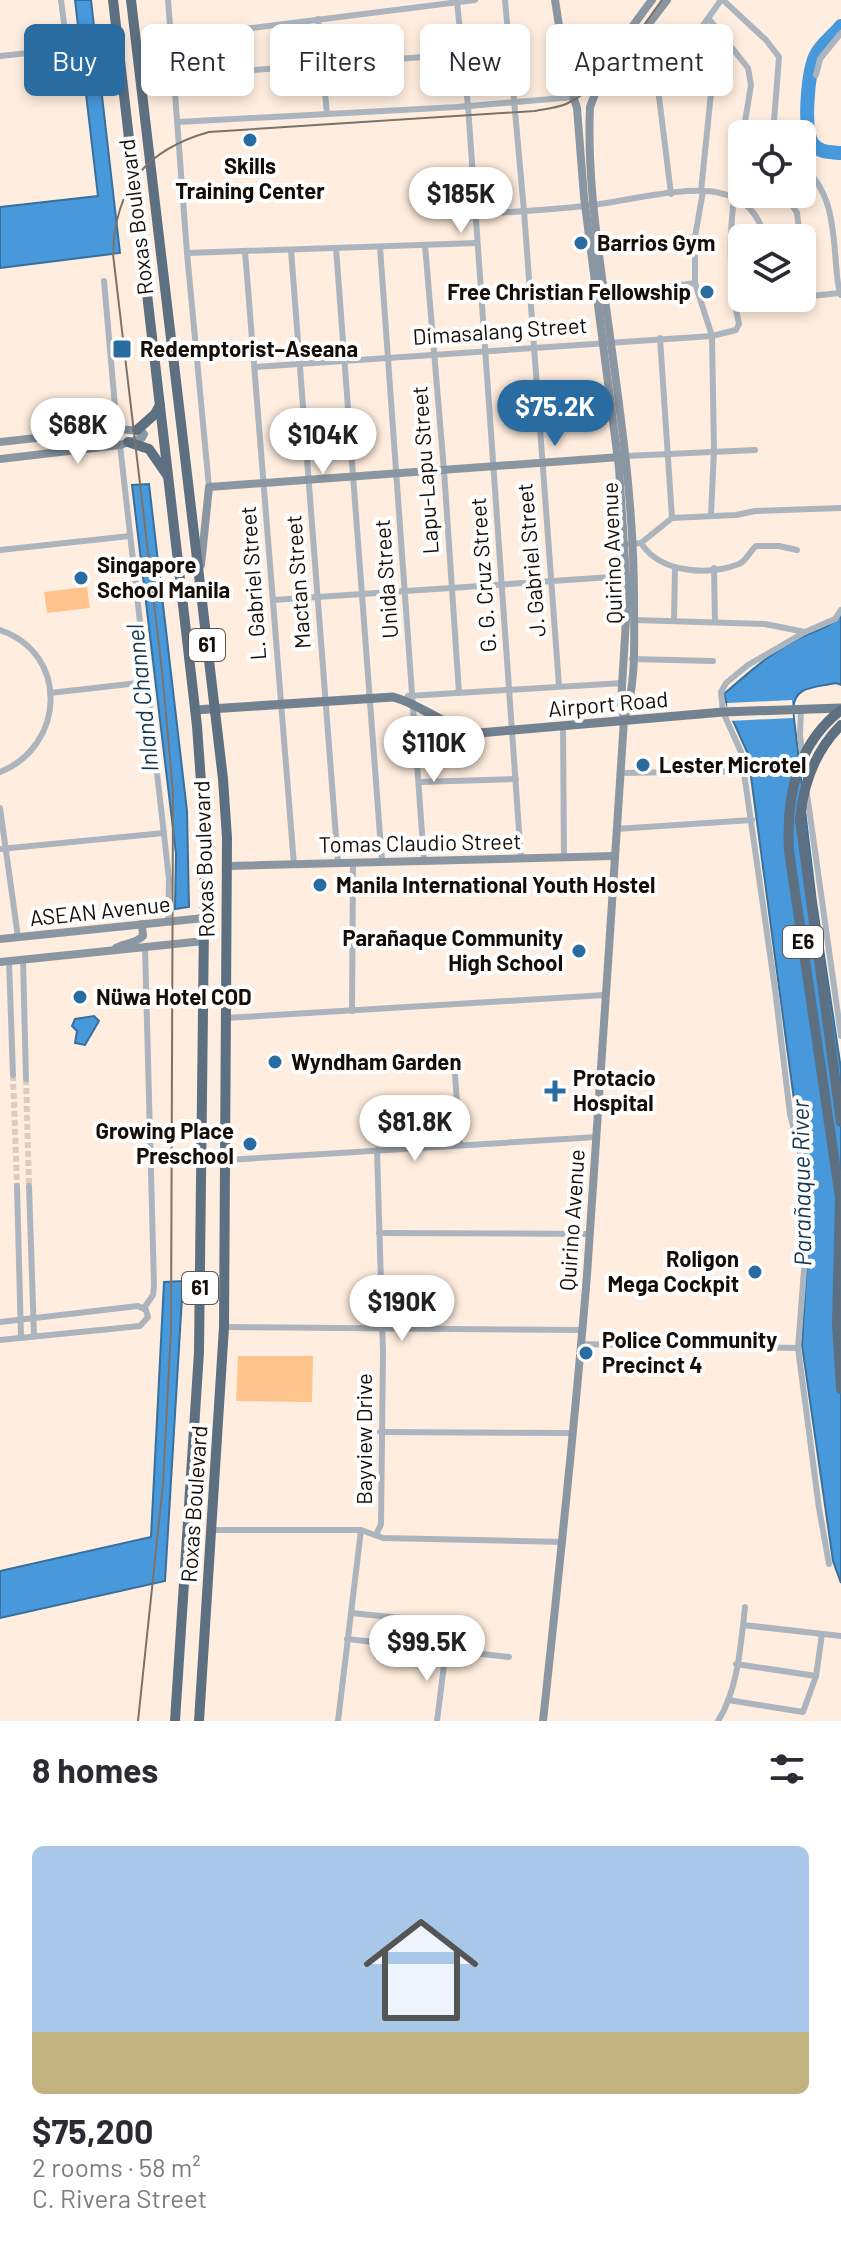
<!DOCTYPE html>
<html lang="en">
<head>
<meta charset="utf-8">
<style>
  body { margin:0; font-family:Barlow,sans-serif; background:#f7f7f7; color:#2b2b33; height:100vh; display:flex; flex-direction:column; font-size:30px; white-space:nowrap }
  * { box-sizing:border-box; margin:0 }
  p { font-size:26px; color:#7c7c81 }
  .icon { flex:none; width:44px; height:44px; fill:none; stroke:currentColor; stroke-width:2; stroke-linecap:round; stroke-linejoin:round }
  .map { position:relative; height:1721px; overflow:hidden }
  .drawer { display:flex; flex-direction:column; background:#fff; flex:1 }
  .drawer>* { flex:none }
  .hud { position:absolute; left:24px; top:24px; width:794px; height:72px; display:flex; gap:16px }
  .buttons { position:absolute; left:728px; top:120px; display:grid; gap:16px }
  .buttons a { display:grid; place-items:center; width:88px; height:88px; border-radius:12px; background:#fff; box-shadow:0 4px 12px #0003; font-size:40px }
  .price { position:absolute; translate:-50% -68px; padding:0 18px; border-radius:28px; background:#fff; color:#222; font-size:26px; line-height:52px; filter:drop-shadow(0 2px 4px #0008) }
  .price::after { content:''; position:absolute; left:50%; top:48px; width:24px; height:18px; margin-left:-12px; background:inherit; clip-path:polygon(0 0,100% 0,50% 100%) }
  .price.on { background:#296ca1; color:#fff }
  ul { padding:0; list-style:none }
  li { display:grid; align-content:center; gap:16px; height:424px; padding:0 32px }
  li+li { border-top:2px solid #e1e1e2 }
  li span { display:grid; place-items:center; height:248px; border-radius:12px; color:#555 }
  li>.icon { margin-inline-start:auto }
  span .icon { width:144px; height:144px; fill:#fffc; stroke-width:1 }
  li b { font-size:34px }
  h2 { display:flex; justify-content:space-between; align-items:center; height:96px; padding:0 32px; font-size:34px }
  .chip { padding:0 28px; border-radius:12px; background:#fff; box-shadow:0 4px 12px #0003; font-size:28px; line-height:72px }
  .chip.on { background:#296ca1; color:#fff }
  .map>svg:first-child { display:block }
</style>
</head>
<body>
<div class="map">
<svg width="841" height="1721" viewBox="0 0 841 1721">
  <rect width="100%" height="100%" fill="#ffeedf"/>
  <g fill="#ffc48c">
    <polygon points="87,587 90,608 47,613 44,592"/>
    <polygon points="238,1356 313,1356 312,1402 236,1401"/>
  </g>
  <g fill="#4799dc" stroke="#386f9c" stroke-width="2">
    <polygon points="75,0 91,0 120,253 0,268 0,207 98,196"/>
    <polygon points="149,484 187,811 189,907 175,909 176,854 132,485"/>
    <path d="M841,615V685L836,683C815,688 794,685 793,710L816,902L841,1069V1583L833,1561L802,1345L811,1193L800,1145L748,754L729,712L724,694C747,674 769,654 796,640C812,631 829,629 841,615Z"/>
    <polygon points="94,1016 99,1021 85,1045 75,1043 77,1031 72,1026 75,1019"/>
    <polygon points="183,1281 165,1581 0,1618 0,1571 151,1537 164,1282"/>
  </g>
  <polygon fill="#ffeedf" points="792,700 793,718 728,721 727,703"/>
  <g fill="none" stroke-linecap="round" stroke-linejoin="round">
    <path stroke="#4799dc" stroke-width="14" d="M841,26C834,35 820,45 816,55C808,71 803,127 812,143C819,153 830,152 841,153"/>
    <g stroke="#dcccbf" stroke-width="6" stroke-dasharray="6 3" stroke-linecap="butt">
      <polyline points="13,1075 17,1186"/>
      <polyline points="26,1079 29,1186"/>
    </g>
    <g stroke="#acb5bd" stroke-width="6">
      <polyline points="168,0 187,253 209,487"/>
      <polyline points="505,0 524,211 559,686"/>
      <polyline points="723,0 766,40 779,57 773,134"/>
      <polyline points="457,2 468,106 521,859"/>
      <polyline points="318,19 327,114"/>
      <polyline points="709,19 748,68 751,85 743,134"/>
      <polyline points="623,37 673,70"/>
      <polyline points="172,38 475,0"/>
      <polyline points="0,56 57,50 63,47 66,39 61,0"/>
      <polyline points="816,75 820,59 841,33"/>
      <polyline points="175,76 462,54"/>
      <polyline points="178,122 457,107 574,97"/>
      <path d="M802,166C832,190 833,228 836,264C837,274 837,286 841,295"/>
      <polyline points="701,191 711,93 722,37"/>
      <polyline points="703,191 695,237 695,283 712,336 714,451 711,515"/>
      <polyline points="671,194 658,89 721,0"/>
      <polyline points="785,194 797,213 800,238"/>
      <path d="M475,215C514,211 553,210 592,205C626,201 688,185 720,193C744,198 760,214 764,238"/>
      <polyline points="425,245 444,470 459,693"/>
      <polyline points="380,247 424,861"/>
      <polyline points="336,248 382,862"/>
      <polyline points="291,250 338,863"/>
      <polyline points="245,251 294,865"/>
      <polyline points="596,252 695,237"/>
      <polyline points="187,253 477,243"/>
      <polyline points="104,281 117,429"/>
      <polyline points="600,296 695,283"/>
      <polyline points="802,297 839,293"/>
      <polyline points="765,298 765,309 799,298"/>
      <polyline points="660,338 672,518"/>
      <path d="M255,367L712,336L736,330L739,324C724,262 732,202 742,140"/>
      <polyline points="120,445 169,879 168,922"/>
      <polyline points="626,456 755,450"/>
      <path d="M641,543C660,573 708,576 739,564C747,560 749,552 756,546H779L797,550"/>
      <polyline points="630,544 641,543 672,518 736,515 755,511 841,508"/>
      <polyline points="0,550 130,536"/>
      <polyline points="714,568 715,622"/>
      <polyline points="273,600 626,576"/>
      <polyline points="634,620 765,624 805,632"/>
      <polyline points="674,621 675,569"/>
      <path d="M0,630C70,654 65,746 0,772"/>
      <polyline points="632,659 713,661"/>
      <polyline points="50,693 147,682"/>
      <polyline points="408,696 623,683"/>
      <polyline points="801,709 800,736 806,779"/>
      <polyline points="563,726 564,858"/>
      <polyline points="621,773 744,771"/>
      <polyline points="419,782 516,779"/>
      <polyline points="807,794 841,1036"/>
      <polyline points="0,808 18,937"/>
      <polyline points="616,829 752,820"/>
      <polyline points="0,849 164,833"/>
      <polyline points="23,959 26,1079"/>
      <polyline points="9,961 13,1075"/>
      <polyline points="352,1011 353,863"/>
      <polyline points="226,1018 605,995"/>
      <polyline points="455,1074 460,1145"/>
      <polyline points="227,1160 597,1137"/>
      <polyline points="17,1186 21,1338"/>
      <polyline points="29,1186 34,1336"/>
      <polyline points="379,1233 590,1234"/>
      <polyline points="144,1308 153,1295 154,1286 145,947"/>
      <polyline points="0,1322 138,1306 146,1310 148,1317 140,1326 0,1340"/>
      <polyline points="224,1327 582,1330"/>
      <polyline points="580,1344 798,1348"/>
      <polyline points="380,1432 572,1433"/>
      <polyline points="212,1530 361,1530 383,1538 563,1542"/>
      <polyline points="376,1535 381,1524 383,1352 377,1150"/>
      <polyline points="829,1564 819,1508 798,1348 810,1192 790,1114 775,989 741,752 723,712 721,692 726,683 748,665 805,632 835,619 841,610"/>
      <polyline points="351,1613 442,1622"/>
      <polyline points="743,1625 841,1636"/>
      <polyline points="347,1639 509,1657"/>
      <polyline points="736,1664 816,1676"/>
      <polyline points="728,1700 803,1712 816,1676 822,1634"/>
      <polyline points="338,1721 361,1530"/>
      <polyline points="437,1721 446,1649"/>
      <path d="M718,1721C738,1690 741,1643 745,1607"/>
    </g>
    <g stroke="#8a97a3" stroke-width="8">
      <polyline points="555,0 567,77 577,108 584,197 619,468 626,576 626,620 621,703 624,719"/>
      <path d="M562,49C605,80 628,30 652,0"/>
      <polyline points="0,442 117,429 141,431 144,434 142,438 120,445 0,459"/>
      <polyline points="201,565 209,487 620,457"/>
      <polyline points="228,866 614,856"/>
      <polyline points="0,939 204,918"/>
      <path d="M116,948C124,943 137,943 143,936L142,924"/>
      <polyline points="0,962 204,941"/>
      <path d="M543,1721C559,1573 575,1424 587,1275C601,1090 611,905 624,720C637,683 634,638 634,599C634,500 619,404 606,307C597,241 587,173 590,107L595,94L667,0"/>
    </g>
    <path stroke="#728291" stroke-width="9" d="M195,710L393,697C424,705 446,729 479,733L723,712L841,708"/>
    <g stroke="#5d7081" stroke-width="10">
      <polyline points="113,0 197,726 205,838 199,1352 175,1721"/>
      <polyline points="131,0 223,779 227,838 224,1327 199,1721"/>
      <polyline points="137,430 155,414 160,405"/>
      <polyline points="128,442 149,449 167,475"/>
      <path d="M841,710C796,745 786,797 789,851L840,1198L837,1323L841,1389"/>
      <path d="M841,725C815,751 803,784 800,820L841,1122"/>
    </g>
    <path stroke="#7d7268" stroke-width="2" d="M138,1721L163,1484L171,1330L173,792L162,671L113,254C115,188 145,150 209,132L535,111C545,109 556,108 566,104C608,85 635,36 662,0"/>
  </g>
  <g fill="#296ca1" stroke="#fff" stroke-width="3">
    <circle cx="250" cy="140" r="8"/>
    <circle cx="581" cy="243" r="8"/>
    <circle cx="707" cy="292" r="8"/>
    <rect x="112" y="339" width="20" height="20" rx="4"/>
    <circle cx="81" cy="578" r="8"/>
    <circle cx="643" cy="765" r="8"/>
    <circle cx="320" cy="885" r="8"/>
    <circle cx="579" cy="951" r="8"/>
    <circle cx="80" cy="997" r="8"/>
    <circle cx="275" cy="1062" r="8"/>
    <path d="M551 1079h8v8h8v8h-8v8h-8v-8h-8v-8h8z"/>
    <circle cx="250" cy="1144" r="8"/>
    <circle cx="755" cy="1272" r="8"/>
    <circle cx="586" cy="1353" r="8"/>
  </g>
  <g text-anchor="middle" stroke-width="8" stroke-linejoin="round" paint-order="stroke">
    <g fill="#fff" stroke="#5b5652" stroke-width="2">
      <rect x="189" y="629" width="36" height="32" rx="6"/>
      <rect x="783" y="926" width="40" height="32" rx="6"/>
      <rect x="182" y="1272" width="36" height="32" rx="6"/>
    </g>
    <g font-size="20" font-weight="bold" fill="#150e08">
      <text x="207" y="652">61</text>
      <text x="803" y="949">E6</text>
      <text x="200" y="1295">61</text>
    </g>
    <g font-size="22" font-weight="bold" fill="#150e08" stroke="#fff" text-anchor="start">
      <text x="250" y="174" text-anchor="middle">Skills<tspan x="250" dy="25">Training Center</tspan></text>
      <text x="597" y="251">Barrios Gym</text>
      <text x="691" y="300" text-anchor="end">Free Christian Fellowship</text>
      <text x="140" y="357">Redemptorist–Aseana</text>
      <text x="97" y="573">Singapore<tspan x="97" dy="25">School Manila</tspan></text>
      <text x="659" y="773">Lester Microtel</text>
      <text x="336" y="893">Manila International Youth Hostel</text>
      <text x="563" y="946" text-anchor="end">Parañaque Community<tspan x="563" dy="25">High School</tspan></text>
      <text x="96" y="1005">Nüwa Hotel COD</text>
      <text x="291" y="1070">Wyndham Garden</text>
      <text x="573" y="1086">Protacio<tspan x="573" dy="25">Hospital</tspan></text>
      <text x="234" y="1139" text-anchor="end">Growing Place<tspan x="234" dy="25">Preschool</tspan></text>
      <text x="739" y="1267" text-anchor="end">Roligon<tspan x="739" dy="25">Mega Cockpit</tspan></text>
      <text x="602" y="1348">Police Community<tspan x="602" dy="25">Precinct 4</tspan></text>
    </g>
    <g font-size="22" fill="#150e08" stroke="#fff">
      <text transform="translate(136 217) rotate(-97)" y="8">Roxas Boulevard</text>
      <text transform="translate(500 331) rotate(-4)" y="8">Dimasalang Street</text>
      <text transform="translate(425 470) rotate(-94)" y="8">Lapu-Lapu Street</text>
      <text transform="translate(612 553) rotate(-92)" y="8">Quirino Avenue</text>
      <text transform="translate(531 560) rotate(-95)" y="8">J. Gabriel Street</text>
      <text transform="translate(483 575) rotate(-94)" y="8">G. G. Cruz Street</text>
      <text transform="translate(386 579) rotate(-94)" y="8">Unida Street</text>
      <text transform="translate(298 582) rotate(-94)" y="8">Mactan Street</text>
      <text transform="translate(253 583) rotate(-94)" y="8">L. Gabriel Street</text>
      <text transform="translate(608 704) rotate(-5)" y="8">Airport Road</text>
      <text transform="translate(420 843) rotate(-1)" y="8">Tomas Claudio Street</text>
      <text transform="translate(204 859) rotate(-92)" y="8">Roxas Boulevard</text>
      <text transform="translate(100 911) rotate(-6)" y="8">ASEAN Avenue</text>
      <text transform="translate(572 1220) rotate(-86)" y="8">Quirino Avenue</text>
      <text transform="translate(364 1439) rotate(-90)" y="8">Bayview Drive</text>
      <text transform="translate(194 1504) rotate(-86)" y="8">Roxas Boulevard</text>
    </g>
    <g font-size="24" font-style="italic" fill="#153652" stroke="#fff">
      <text transform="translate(143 698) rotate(-96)" y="8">Inland Channel</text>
      <text transform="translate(802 1183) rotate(-91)" y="8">Parañaque River</text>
    </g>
  </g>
</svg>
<div class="buttons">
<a><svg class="icon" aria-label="locate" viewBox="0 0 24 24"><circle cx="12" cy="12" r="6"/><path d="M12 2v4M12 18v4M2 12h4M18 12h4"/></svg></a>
<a><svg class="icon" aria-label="layers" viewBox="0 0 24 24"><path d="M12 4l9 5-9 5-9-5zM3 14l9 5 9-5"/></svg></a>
</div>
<b class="price" style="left:461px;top:235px">$185K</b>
<b class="price on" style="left:555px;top:448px">$75.2K</b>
<b class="price" style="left:78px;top:466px">$68K</b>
<b class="price" style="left:323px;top:476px">$104K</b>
<b class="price" style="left:434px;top:784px">$110K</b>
<b class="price" style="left:415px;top:1163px">$81.8K</b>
<b class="price" style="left:402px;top:1343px">$190K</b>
<b class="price" style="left:427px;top:1683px">$99.5K</b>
<div class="hud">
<a class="chip on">Buy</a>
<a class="chip">Rent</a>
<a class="chip">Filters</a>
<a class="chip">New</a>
<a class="chip">Apartment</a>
</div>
</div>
<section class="drawer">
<h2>8 homes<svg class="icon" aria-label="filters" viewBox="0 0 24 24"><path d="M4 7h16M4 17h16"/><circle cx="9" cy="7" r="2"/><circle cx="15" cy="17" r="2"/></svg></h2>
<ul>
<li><span style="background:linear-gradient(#a9c7e8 75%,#c2b280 0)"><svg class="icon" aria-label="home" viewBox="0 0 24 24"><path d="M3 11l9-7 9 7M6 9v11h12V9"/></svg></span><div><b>$75,200</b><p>2 rooms · 58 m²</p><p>C. Rivera Street</p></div></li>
</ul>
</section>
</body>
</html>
